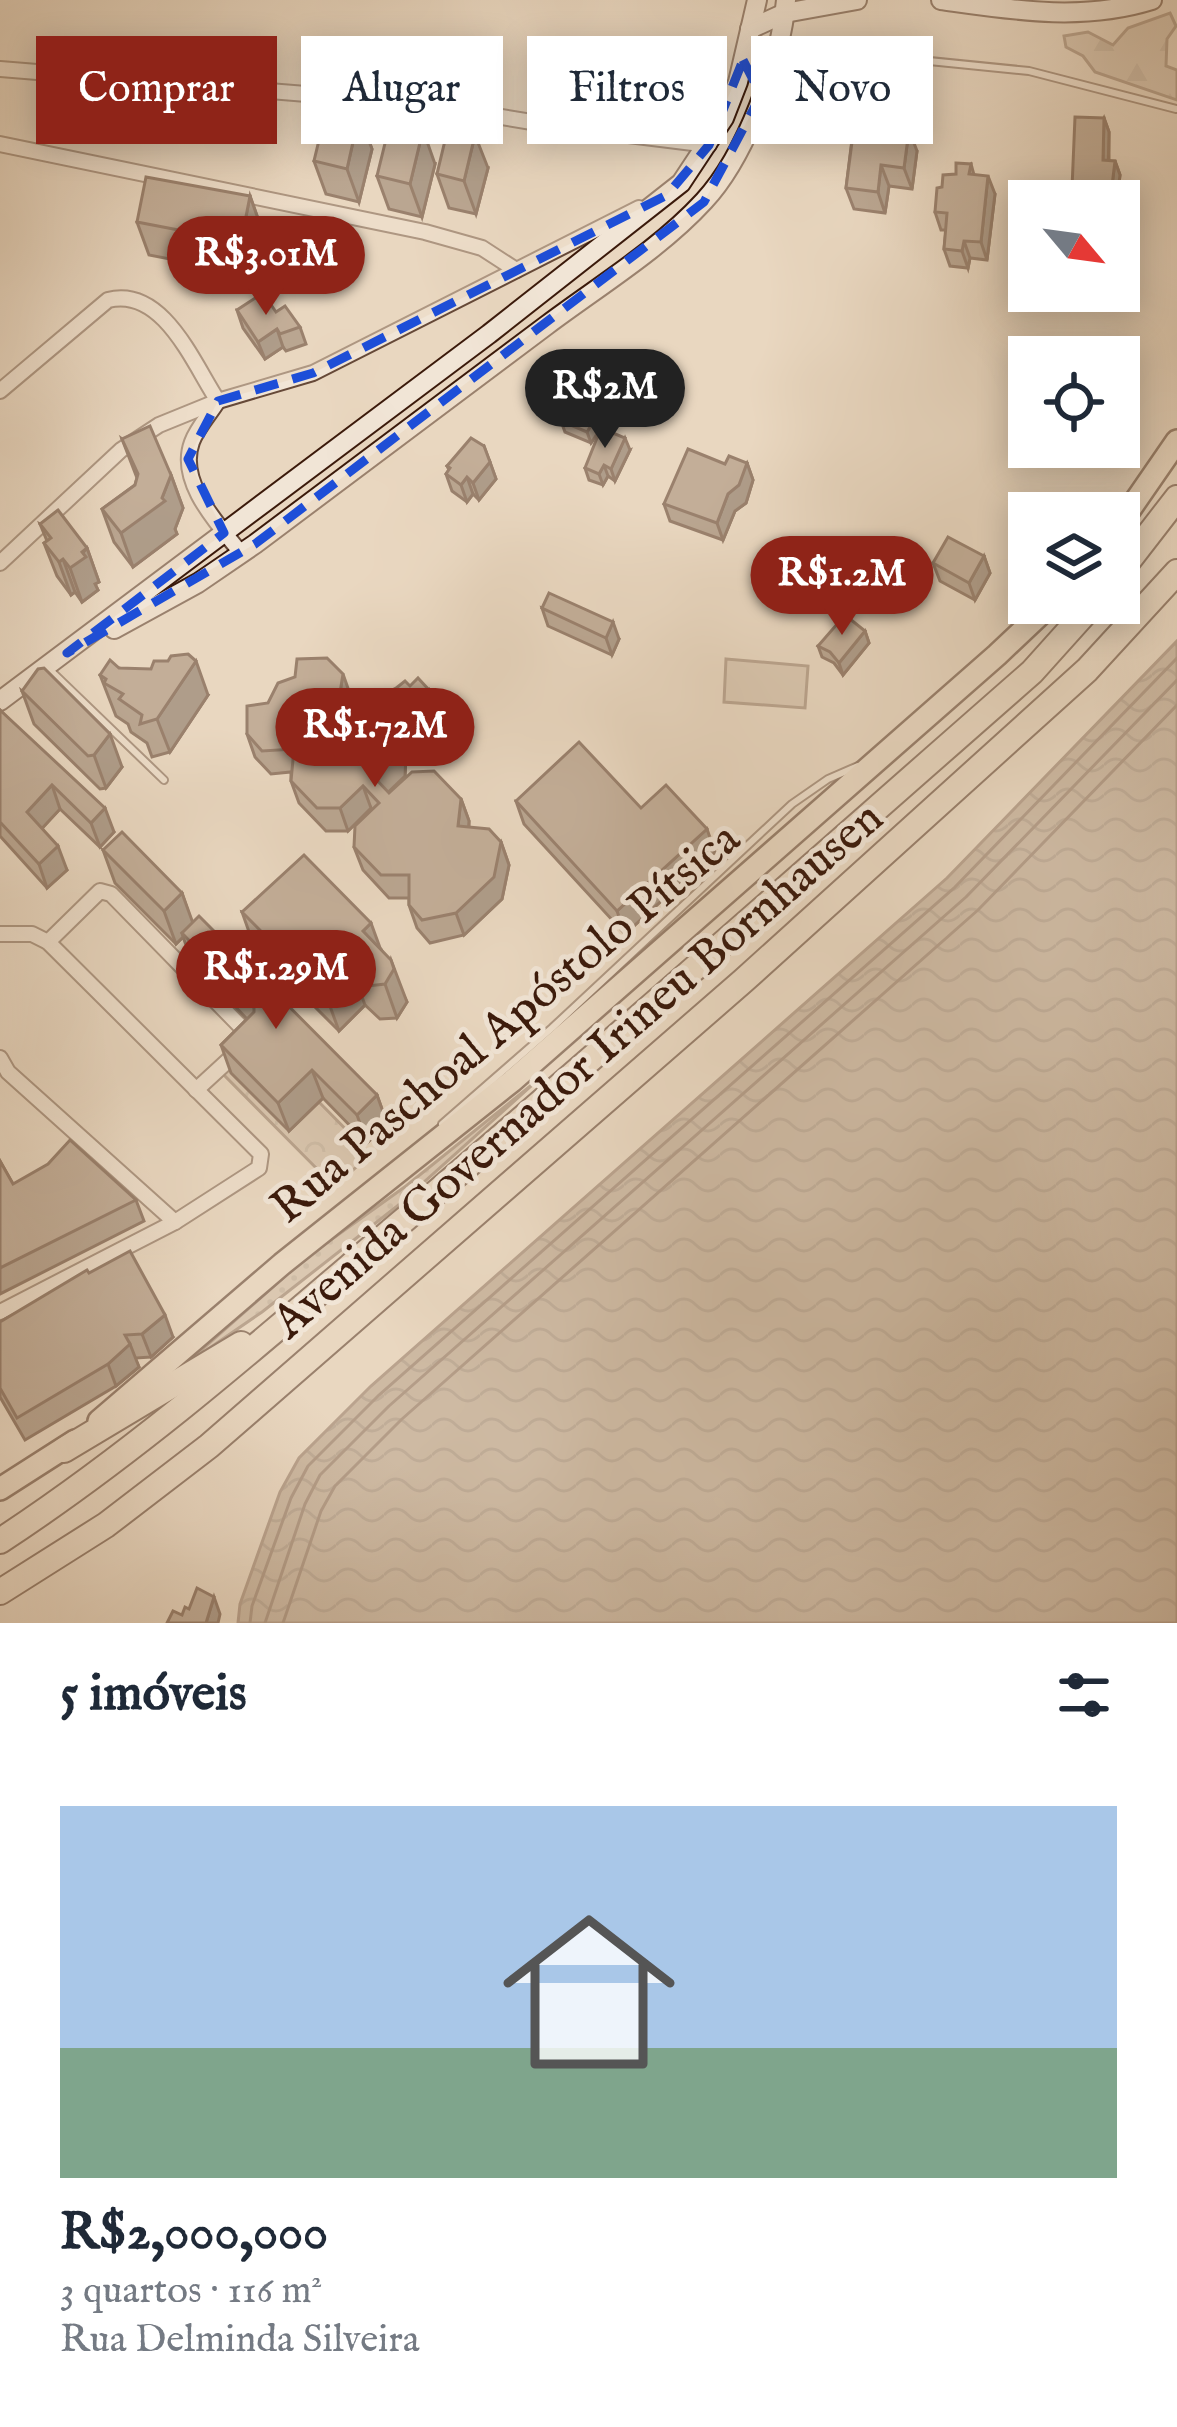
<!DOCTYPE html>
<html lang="pt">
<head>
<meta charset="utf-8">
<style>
  body { margin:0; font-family:"IM FELL English",serif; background:#f6f6f7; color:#1f2937; height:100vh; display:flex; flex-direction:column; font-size:45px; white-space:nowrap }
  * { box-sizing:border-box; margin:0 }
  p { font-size:39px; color:#747a83 }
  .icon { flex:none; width:66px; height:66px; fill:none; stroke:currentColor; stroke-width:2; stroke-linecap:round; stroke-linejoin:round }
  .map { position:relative; height:1623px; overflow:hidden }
  .side { display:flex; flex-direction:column; background:#fff; flex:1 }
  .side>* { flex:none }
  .banner { position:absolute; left:36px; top:36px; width:1107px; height:108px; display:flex; gap:24px }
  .needle { width:78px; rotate:119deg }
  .fabs { position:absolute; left:1008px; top:180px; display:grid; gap:24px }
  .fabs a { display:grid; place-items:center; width:132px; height:132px; border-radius:0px; background:#fff; box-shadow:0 6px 30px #0003; font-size:60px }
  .price { position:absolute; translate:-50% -102px; padding:0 27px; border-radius:42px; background:#8f2418; color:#fff; font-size:39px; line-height:78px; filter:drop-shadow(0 3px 6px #0008) }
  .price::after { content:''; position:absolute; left:50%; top:72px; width:36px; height:27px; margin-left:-18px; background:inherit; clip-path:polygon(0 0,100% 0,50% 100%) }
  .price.on { background:#222; color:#fff }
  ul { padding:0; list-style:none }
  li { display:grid; align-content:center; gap:24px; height:636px; padding:0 60px }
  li+li { border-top:3px solid #e0e1e3 }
  li span { display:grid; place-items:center; height:372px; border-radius:0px; color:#555 }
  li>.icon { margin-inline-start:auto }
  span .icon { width:216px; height:216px; fill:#fffc; stroke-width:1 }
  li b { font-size:51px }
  h2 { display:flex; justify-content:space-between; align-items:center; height:144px; padding:0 60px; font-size:51px }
  .pill { padding:0 42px; border-radius:0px; background:#fff; box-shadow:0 6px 30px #0003; font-size:42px; line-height:108px }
  .pill.on { background:#8f2418; color:#fff }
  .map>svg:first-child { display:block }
</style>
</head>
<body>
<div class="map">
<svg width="1177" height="1623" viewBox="0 0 1177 1623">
  <defs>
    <pattern id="grass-dots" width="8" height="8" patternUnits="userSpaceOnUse" patternTransform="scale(3)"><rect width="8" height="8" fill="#cbb7a1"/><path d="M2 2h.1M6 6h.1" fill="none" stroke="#af9d89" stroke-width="1.8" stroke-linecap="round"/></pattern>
    <pattern id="forest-firs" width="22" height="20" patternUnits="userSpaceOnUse" patternTransform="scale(3)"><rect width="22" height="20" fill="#cbb7a1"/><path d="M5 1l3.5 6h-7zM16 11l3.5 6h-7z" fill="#af9d89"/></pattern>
    <pattern id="park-crowns" width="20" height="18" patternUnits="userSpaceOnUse" patternTransform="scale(3)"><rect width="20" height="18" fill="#cbb7a1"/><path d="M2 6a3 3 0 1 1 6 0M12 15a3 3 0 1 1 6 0" fill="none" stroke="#af9d89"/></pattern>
    <pattern id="water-waves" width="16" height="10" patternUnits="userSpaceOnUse" patternTransform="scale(3)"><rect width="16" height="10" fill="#ae9782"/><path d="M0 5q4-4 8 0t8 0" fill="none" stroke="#8f7a69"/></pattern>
  </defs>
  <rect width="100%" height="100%" fill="#e9d7c0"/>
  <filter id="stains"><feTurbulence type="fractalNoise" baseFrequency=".00167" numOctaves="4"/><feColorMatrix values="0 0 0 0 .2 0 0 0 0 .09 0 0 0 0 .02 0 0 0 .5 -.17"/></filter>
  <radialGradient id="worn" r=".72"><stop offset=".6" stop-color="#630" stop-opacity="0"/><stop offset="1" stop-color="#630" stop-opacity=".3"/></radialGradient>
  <polygon fill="url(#grass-dots)" stroke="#836856" stroke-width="3" points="539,1079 396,1207 262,1312 182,1367 307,1257 406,1186"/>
  <polygon fill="url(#forest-firs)" stroke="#836856" stroke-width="3" points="1170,13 1176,26 1167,39 1166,66 1177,70 1177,100 1095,72 1083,56 1066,47 1064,36 1088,32 1113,45 1128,28"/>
  <g fill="url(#park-crowns)" stroke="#836856" stroke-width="3">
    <polygon points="816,80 842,99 835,116 781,139 774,128"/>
    <polygon points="258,1040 370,1154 335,1187 222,1073"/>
  </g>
  <polygon fill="#cbb7a1" stroke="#836856" stroke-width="3" points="726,659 808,666 805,708 724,702"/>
  <polygon fill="url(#water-waves)" stroke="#806552" stroke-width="3" points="1177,641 1177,1623 238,1623 240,1604 280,1492 299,1458 371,1386 947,878"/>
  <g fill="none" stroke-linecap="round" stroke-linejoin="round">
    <g stroke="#745846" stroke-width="3">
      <polyline points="250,1623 252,1606 291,1498 308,1466 379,1395 955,887 1177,658"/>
      <polyline points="265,1623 305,1504 320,1475 389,1406 966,897 1177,680"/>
      <polyline points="283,1623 321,1511 335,1486 402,1419 978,910 1177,705"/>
    </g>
    <g stroke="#664938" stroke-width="10">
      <g id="lane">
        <polyline points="779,53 800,48 1029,71 1176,109"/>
        <polyline points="50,670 164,780"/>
        <polyline points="442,1124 552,1028 792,804 828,779 858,766"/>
      </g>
    </g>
    <g stroke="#664938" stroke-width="18">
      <g id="street">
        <polyline points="0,69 417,103 556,126 709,145"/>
        <polyline points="0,144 425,232 482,248 516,270"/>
        <path d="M0,391L108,300C163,286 193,363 218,401C210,414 197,428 192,442C177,482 218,524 241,553"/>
        <polyline points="0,563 121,450 159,425 218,401 313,373 639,208"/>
        <polyline points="0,934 32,934 48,942 261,1154 259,1168 175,1222 0,1312"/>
        <polyline points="48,942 100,891 111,894 246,1032 245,1045 196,1090"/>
        <polyline points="0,1058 8,1072 175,1222"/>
      </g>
    </g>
    <g stroke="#3b1a0b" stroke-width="22">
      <g id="secondary">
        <path d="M941,0C1012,10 1082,22 1152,0"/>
        <polyline points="750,29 785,13 857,0"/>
        <path d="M114,629L198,583L255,544C352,471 449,398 547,325C599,286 660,249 704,201C746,156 781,60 786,0"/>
        <polyline points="0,701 489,334 681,183 724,118 738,82 757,0"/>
      </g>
    </g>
    <g stroke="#3b1a0b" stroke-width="26">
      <g id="primary">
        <polyline points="1119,525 1177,441"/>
        <polyline points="99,1421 282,1264 512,1081 997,655 1052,603"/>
        <polyline points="0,1489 75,1441"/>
      </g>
    </g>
    <g stroke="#3b1a0b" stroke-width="28">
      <g id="highway">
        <polyline points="1119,573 1177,498"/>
        <polyline points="64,1450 241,1344"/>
        <path d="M0,1541C142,1448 268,1336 397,1226C611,1044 821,857 1032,672L1094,603"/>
        <polyline points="0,1592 106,1525 209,1446 743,981 1087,670 1177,572"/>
      </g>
    </g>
    <use href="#lane" stroke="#f1e5d6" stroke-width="6"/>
    <use href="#street" stroke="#f1e5d6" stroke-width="14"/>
    <use href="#secondary" stroke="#f1e5d6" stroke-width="18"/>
    <use href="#primary" stroke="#e9d7c0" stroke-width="21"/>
    <use href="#highway" stroke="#e9d7c0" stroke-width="24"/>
  </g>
  <g fill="#806b5a" stroke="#3b1a0b" stroke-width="3">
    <polygon points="912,63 919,83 914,122 899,120 898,129 917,151 912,189 889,186 885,213 854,209 846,188 855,115 847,94"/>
    <polygon points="359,115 372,149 359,202 326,194 314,161"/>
    <polygon points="1104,118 1109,132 1109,161 1115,161 1120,175 1117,200 1100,198 1100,201 1064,201"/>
    <polygon points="435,164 422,217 389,209 377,176"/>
    <polygon points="971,164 974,175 995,194 987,260 970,258 968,268 950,266 944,249 946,230 941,230 935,212 942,187 956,174"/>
    <polygon points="488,168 476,214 449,208 437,174"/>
    <polygon points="250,196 262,230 253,275 149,255 137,222"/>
    <polygon points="237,310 276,312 300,327 306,344 286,351 283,347 265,359 243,328"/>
    <polygon points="561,421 597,434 591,443 565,432"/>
    <polygon points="122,439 171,475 183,508 175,529 177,534 133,567 114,542 102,509 135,485 137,478"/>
    <polygon points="484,446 496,479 479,500 473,494 467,502 452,491 446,474 449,470 447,466"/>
    <polygon points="630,450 615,481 608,476 603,485 589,480 585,468"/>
    <polygon points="747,463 753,480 746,503 735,511 723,540 670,521 664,504 725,464"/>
    <polygon points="40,524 87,548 99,582 95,584 98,590 82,602 75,592 71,595 57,576 44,543 47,541"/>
    <polygon points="984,556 990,573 975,600 940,581 933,563"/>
    <polygon points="542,608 619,639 612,655 548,626"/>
    <polygon points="865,631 869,643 843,675 834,663 822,657 818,646"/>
    <polygon points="119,668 208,695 170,752 152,757 147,743 131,732 128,724 116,716 100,675"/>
    <polygon points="410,686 429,690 433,702 419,722 399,701 395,689"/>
    <polygon points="22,691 122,767 106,788 100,789 34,724"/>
    <polygon points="351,697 350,704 397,732 406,755 405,776 388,792 461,799 469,821 469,827 501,842 509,865 502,899 464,935 430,943 417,928 409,905 409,898 389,898 363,870 354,847 372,810 371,808 348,831 326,831 299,803 291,781 291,772 271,774 255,757 247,734"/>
    <polygon points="0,710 114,832 100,847 60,809 42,828 67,870 47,888 0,836"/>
    <polygon points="516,801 641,808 715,852 625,934 524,824"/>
    <polygon points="103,850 182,893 192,923 377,1095 387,1123 367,1143 323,1098 289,1131 231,1073 221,1045 247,1019 192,961 183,937 176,944 115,883"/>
    <polygon points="242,912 381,949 407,1002 397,1018 380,1019 365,1005 339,1031 254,946"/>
    <polygon points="0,1161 13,1184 136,1200 144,1221 0,1294"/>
    <polygon points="89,1273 173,1337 151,1357 135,1358 139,1367 116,1386 25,1440 0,1397 0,1322"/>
  </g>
  <g fill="#68574a" stroke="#3b1a0b" stroke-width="3">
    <polygon points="912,63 919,83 914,122 907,102"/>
    <polygon points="892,100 899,120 896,148 888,128"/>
    <polygon points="359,115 372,149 359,202 347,169"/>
    <polygon points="1104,118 1109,132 1108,174 1103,160"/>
    <polygon points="423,130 435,164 422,217 410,184"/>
    <polygon points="909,130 917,151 912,189 904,168"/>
    <polygon points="475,135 488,168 476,214 464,181"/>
    <polygon points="1115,161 1120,175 1117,200 1112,186"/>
    <polygon points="881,165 889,186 885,213 878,192"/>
    <polygon points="988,176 995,194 987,260 981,242"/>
    <polygon points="1095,185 1100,198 1100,201 1093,201"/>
    <polygon points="250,196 262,230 253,275 241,242"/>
    <polygon points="964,241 970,258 968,268 962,251"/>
    <polygon points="277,329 283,347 265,359 258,342"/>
    <polygon points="593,422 597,434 591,443 587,432"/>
    <polygon points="625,438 630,450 615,481 611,469"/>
    <polygon points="490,462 496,479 479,500 473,483"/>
    <polygon points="747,463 753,480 746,503 735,511 723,540 717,523 728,494"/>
    <polygon points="604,465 608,476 603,485 599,474"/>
    <polygon points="171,475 183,508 175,529 177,534 133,567 121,533 162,498"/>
    <polygon points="467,477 473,494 467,502 461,485"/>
    <polygon points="87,548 99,582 95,584 98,590 82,602 70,568"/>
    <polygon points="984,556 990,573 975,600 969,583"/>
    <polygon points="63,559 75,592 71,595 59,562"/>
    <polygon points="613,622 619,639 612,655 606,638"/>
    <polygon points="865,631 869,643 843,675 839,663"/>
    <polygon points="196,661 208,695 170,752 157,719"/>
    <polygon points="343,674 351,697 346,727 338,705"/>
    <polygon points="429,690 433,702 419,722 415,710"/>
    <polygon points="397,732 406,755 405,776 381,799 373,776"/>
    <polygon points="110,734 122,767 106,788 94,755"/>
    <polygon points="52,785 60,809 35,836 27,812"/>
    <polygon points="363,786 371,808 348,831 340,808"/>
    <polygon points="461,799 469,821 467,849 458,826"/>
    <polygon points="105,808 114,832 100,847 91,823"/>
    <polygon points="707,829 715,852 625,934 617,911"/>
    <polygon points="501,842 509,865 502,899 464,935 456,913"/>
    <polygon points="58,846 67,870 47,888 39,864"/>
    <polygon points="182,893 194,926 182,933 183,937 176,944 164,911"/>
    <polygon points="371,923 383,956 363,931"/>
    <polygon points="391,960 407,1002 397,1018 385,984"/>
    <polygon points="353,972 365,1005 339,1031 327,998"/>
    <polygon points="312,1070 323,1098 289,1131 278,1103"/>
    <polygon points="377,1095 387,1123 367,1143 357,1115"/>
    <polygon points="165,1315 173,1337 151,1357 142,1334"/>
    <polygon points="130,1344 139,1367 116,1386 108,1364"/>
    <polygon points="214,1597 220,1614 218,1623 206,1623"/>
  </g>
  <g fill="#957c69" stroke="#3b1a0b" stroke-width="3">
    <polygon points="850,57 912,63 907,102 892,100 888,128 909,130 904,168 881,165 878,192 846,188 858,96 847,94"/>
    <polygon points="327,107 359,115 347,169 314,161"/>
    <polygon points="1075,117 1104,118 1103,160 1115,161 1112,186 1095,185 1093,201 1064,201 1072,188"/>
    <polygon points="390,123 423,130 410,184 377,176"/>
    <polygon points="448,128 475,135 464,181 437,174"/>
    <polygon points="956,163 971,164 969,174 988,176 981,242 964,241 962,251 944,249 947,213 935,212 937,188 942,187 943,175 956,174"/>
    <polygon points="146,177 250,196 241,242 137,222"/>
    <polygon points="263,293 276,312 285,306 300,327 280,334 277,329 258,342 237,310"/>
    <polygon points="566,409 593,422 587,432 561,421"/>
    <polygon points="150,426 171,475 162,498 165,501 121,533 102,509 135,485 138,474 122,439"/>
    <polygon points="601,428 625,438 611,469 604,465 599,474 585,468"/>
    <polygon points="471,438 484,446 490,462 473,483 467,477 461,485 446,474 450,468 447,466"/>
    <polygon points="688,449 725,464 729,456 747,463 739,485 728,494 717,523 664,504"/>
    <polygon points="58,510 87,548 82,552 86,557 70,568 63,559 59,562 44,543 51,538 40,524"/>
    <polygon points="948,537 984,556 969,583 933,563"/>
    <polygon points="549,593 613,622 606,638 542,608"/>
    <polygon points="845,615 865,631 839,663 830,652 818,646"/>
    <polygon points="188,654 196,661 157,719 140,724 142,715 119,699 123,694 104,683 106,679 100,675 110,660 119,668 151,669 154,661 168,661 171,656"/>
    <polygon points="327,658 343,674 338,705 371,704 397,732 397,754 373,776 389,793 412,772 434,771 461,799 458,826 489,829 501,842 494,877 456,913 422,920 409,905 409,875 381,875 354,847 355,826 379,803 363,786 340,808 317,808 291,781 294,749 262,751 247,734 247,706 268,703 278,683 295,677 297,659"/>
    <polygon points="44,668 110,734 94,755 88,756 22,691 38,669"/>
    <polygon points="418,678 429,690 415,710 395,689 405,681 410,686"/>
    <polygon points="0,710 105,808 91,823 52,785 27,812 58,846 39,864 0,822"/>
    <polygon points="579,742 641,808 666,785 707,829 617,911 516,801"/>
    <polygon points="122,832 182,893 164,911 103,850"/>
    <polygon points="304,855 371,923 363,931 391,960 394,969 385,984 368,986 353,972 327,998 242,912"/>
    <polygon points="199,916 377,1095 357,1115 312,1070 278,1103 221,1045 254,1012 254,1008 182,933"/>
    <polygon points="70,1140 136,1200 0,1268 0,1161 13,1184 48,1164"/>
    <polygon points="130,1251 165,1315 142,1334 125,1335 130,1344 108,1364 17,1418 0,1388 0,1322 87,1270 89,1273"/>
    <polygon points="197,1588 214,1597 206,1623 167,1623 173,1611 182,1615 185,1607 189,1609"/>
  </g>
  <path d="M0 0H1177V1623H0ZM743,60L761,95L704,202L255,544L67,653L224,533L188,459L218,401L313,373L667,195L709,145Z" fill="#e9d7c0" fill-opacity=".55" fill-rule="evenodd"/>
  <path fill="none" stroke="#1d4ed8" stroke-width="9" stroke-dasharray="24 15" stroke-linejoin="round" d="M743,60L761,95L704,202L255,544L67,653L224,533L188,459L218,401L313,373L667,195L709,145Z"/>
  <g text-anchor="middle" stroke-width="10" stroke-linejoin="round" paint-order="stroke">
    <g font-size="48" fill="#3b1a0b" stroke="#f1e5d6">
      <text transform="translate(504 1021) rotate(-40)" y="17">Rua Paschoal Apóstolo Pítsica</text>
      <text transform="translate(576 1068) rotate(-41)" y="17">Avenida Governador Irineu Bornhausen</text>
    </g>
  </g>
  <rect width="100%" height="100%" filter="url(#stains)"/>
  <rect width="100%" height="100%" fill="url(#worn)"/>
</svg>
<div class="fabs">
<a><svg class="needle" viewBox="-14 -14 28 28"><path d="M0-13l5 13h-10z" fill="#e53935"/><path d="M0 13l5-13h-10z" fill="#747a83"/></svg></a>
<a><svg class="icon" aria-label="locate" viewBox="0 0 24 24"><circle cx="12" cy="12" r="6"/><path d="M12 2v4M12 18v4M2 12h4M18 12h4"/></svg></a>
<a><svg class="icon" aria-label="layers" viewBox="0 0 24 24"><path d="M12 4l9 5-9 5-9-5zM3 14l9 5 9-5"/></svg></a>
</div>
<b class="price" style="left:266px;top:318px">R$3.01M</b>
<b class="price on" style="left:605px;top:451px">R$2M</b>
<b class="price" style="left:842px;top:638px">R$1.2M</b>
<b class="price" style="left:375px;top:790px">R$1.72M</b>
<b class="price" style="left:276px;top:1032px">R$1.29M</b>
<div class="banner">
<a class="pill on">Comprar</a>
<a class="pill">Alugar</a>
<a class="pill">Filtros</a>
<a class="pill">Novo</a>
</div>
</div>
<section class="side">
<h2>5 imóveis<svg class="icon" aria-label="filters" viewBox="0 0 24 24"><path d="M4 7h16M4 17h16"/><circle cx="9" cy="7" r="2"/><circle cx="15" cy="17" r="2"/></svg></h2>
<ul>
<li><span style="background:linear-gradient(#a9c7e8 65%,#7fa58c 0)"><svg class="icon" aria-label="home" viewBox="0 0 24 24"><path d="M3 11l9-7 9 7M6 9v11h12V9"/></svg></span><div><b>R$2,000,000</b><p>3 quartos · 116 m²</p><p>Rua Delminda Silveira</p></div></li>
</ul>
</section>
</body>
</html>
